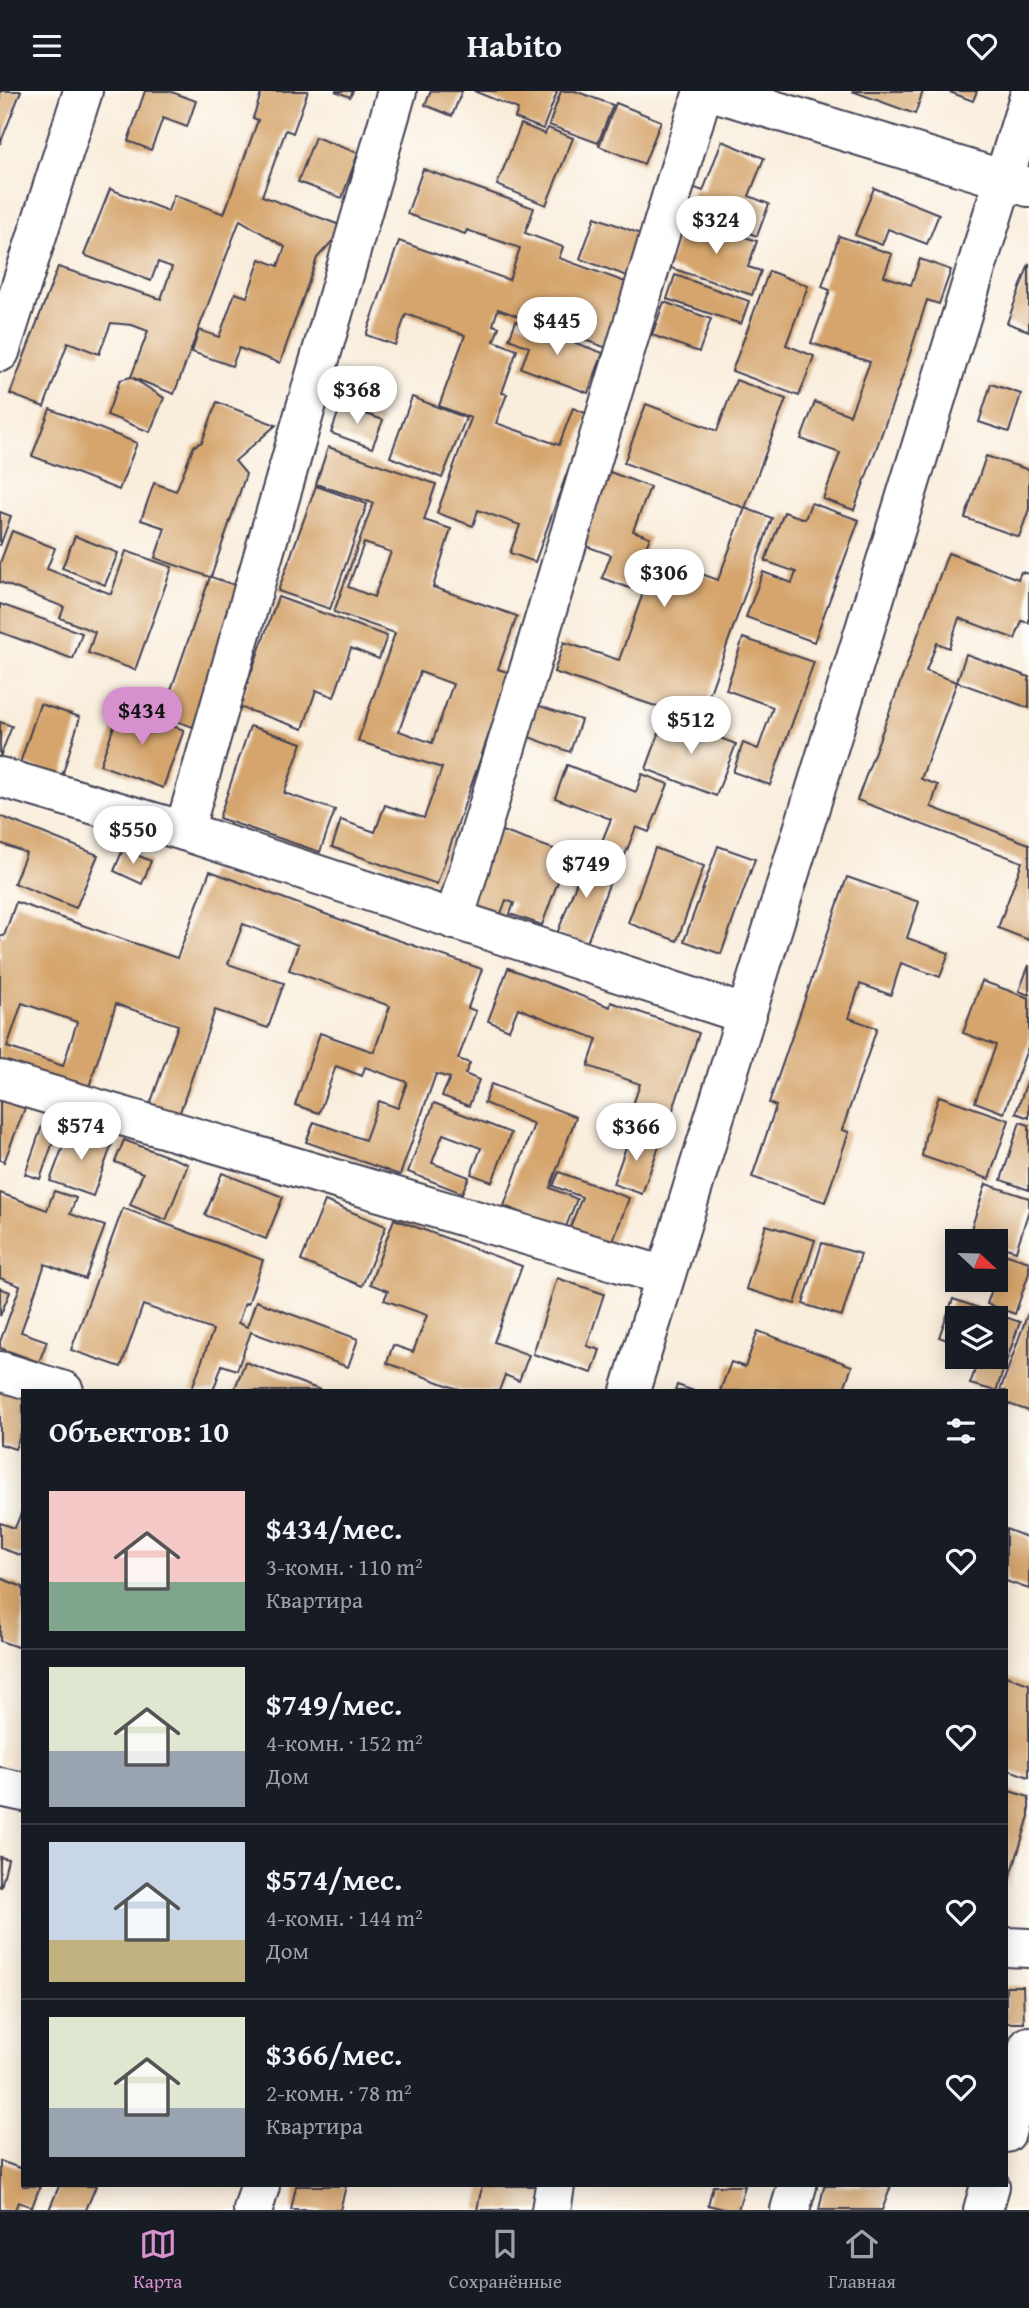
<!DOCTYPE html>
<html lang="ru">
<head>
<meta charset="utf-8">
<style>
  body { margin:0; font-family:"Gentium Book Plus",serif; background:#20242c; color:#f1f3f6; height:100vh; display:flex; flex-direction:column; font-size:26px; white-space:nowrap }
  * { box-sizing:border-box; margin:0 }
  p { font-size:23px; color:#9ea1a6 }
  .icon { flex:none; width:38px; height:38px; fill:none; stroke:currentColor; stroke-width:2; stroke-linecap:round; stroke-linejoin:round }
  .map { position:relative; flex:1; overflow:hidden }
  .panel { position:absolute; left:21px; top:1298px; width:987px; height:798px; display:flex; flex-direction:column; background:#171b24; border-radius:0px; box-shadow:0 4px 18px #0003 }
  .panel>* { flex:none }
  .needle { width:46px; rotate:112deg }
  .fabs { position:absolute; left:945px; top:1138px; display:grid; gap:14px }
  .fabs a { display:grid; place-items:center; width:63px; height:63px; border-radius:0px; background:#171b24; box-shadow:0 4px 18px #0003; font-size:35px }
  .price { position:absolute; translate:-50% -60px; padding:0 16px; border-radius:24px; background:#fff; color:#222; font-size:23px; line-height:46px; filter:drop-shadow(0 2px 4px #0008) }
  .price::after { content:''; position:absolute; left:50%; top:42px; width:21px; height:16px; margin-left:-10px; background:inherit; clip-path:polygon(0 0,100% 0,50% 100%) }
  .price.selected { background:#d690ce; color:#111 }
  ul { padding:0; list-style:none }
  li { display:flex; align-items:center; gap:21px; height:175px; padding:0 28px }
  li+li { border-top:2px solid #363941 }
  li span { display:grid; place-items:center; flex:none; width:196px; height:140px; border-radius:0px; color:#555 }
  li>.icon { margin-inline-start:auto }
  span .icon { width:84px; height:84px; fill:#fffc; stroke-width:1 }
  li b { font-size:30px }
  h2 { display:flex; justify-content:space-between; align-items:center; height:84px; padding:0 28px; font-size:30px }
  header { display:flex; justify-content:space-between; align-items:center; height:91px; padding:0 28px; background:#171b24; font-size:32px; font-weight:600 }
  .tabs { display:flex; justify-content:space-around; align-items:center; height:98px; border-top:2px solid #363941; background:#171b24; font-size:19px; color:#9ea1a6 }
  .tabs a { display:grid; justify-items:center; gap:4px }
  .tabs .selected { color:#d690ce }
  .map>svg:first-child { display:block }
</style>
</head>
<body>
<header><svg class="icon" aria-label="menu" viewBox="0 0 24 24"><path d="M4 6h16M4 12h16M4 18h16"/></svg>Habito<svg class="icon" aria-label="heart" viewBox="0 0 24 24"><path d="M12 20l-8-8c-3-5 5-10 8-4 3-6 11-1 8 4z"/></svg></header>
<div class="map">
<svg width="1029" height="2119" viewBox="0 0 1029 2119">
  <rect width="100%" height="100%" fill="#fdfcf7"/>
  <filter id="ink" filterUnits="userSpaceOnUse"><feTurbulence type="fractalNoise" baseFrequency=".0143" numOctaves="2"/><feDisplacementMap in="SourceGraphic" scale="14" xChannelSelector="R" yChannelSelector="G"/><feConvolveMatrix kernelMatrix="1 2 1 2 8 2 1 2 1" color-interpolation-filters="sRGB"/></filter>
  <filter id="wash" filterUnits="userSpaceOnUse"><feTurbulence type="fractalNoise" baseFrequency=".00686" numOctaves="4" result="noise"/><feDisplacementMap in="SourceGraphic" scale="28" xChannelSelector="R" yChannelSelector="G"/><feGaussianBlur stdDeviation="1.57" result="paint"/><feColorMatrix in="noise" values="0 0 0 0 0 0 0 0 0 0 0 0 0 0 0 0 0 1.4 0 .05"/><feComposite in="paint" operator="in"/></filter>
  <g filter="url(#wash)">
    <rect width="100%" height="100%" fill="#f9eddc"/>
    <g id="blocks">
      <g fill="#d5a56d" fill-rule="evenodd">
        <polygon points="0,0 21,0 0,53"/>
        <polygon points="145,0 169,0 196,10 187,36 163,27 151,59 128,50"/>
        <polygon points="262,0 308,0 293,42 286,39 262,105 345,136 317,167 280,272 239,257 232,275 192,261 199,239 219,246 235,202 247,206 260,168 278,175 285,156 240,129 174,303 131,286 164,307 150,341 107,324 120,289 131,286 148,240 132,234 111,232 99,263 68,251 44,316 10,303 58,176 161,208 172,176 158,171 151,190 84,164 110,98 168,120 174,104 224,123 258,29 253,27"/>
        <polygon points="335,0 353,0 350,6"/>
        <polygon points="431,0 462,0 452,25 425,14"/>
        <polygon points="474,0 555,0 557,1 543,38 515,27 518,18"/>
        <polygon points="561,0 575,0 613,14 598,52 549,34"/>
        <polygon points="852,0 923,0 915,23"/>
        <polygon points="947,0 977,0 973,10"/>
        <polygon points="616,12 661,30 644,73 599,55"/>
        <polygon points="521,33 545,43 548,37 573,47 546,114 497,94"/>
        <polygon points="315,46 358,62 342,107 298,91"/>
        <polygon points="722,50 764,67 749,105 769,113 757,145 686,118 695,97 703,100"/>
        <polygon points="423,78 534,117 525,142 563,156 559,167 631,193 607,257 498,218 493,234 499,236 494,250 517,259 502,302 507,303 496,332 559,354 573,317 588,323 535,471 510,462 520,434 478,419 473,435 437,422 471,327 439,315 465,244 406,223 395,254 366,244 399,150 509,189 520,157 467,139 465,143 407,123"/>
        <polygon points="874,97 939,123 927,153 888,138 882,154 855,144"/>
        <polygon points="595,126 644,144 630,186 580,168"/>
        <polygon points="686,126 757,150 748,176 761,180 752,204 668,176"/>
        <polygon points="839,145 892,163 884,185 911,194 920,168 951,179 939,213 927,209 903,284 854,419 823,408 840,362 801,348 815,311 850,324 870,271 811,252 830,199 822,196"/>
        <polygon points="1029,173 1029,240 1007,232"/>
        <polygon points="769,180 808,195 786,254 814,265 799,305 732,280"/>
        <polygon points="675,184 749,210 741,233 667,208"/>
        <polygon points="664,211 711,228 699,261 652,244"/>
        <polygon points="516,230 603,262 588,302 521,277 529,256 509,248"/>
        <polygon points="736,289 786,308 745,417 624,372 646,313 717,340"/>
        <polygon points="991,293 1021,303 1009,341 979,331"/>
        <polygon points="412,306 466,327 442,387 390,366"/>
        <polygon points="217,311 276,334 235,370 246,383 211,486 240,496 193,636 162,625 210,486 155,467 165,437 141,429 154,392 176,400 194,355 202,351"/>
        <polygon points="341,314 383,329 372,357 331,342"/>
        <polygon points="50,318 137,352 119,399 32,365"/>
        <path d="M328,356L436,393L424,429L451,438L433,496L517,525L498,578L510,582L437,793L332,756L341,729L375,741L385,714L424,727L442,677L358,650L395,542L334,521L373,412L316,393ZM364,452L391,461L374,506L348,496ZM420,581L453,593L432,652L399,640Z"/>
        <polygon points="986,365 1029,379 1029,418 1019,446 965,427"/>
        <polygon points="610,381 650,396 633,440 650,446 644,462 718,489 745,417 772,427 700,630 554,581 564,551 619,569 643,502 602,487 611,464 583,454"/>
        <polygon points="316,395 367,413 330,518 278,500"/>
        <polygon points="811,412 859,429 814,551 746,526 763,481 792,492 796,481 765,470 784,421 805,428"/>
        <polygon points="0,421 11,425 0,455"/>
        <polygon points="12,440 55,457 47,478 111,503 126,460 172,476 135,579 88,562 95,541 60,527 64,516 0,491 0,472"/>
        <polygon points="75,445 118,462 105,494 62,477"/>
        <polygon points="948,462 1018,488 1021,481 1029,483 1029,532 1022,530 1015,548 959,527 949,557 937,552 926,580 957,591 921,688 938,694 931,716 1029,753 1029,849 998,837 1022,771 857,709"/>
        <polygon points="278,506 387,545 379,568 351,557 334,606 316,599 303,638 239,616"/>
        <polygon points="0,513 82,542 73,568 0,541"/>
        <polygon points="743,547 814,571 770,694 733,681 743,652 758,658 773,616 726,599"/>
        <polygon points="966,563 1029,586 1029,617 957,591"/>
        <polygon points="40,613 80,626 62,685 20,672"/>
        <polygon points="537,614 581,629 570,661 526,645"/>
        <polygon points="121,616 184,639 163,697 100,674"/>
        <polygon points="665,626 736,653 716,705 646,678"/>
        <polygon points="0,631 12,635 0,666"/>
        <polygon points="250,635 302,652 284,702 335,719 320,761 219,727"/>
        <polygon points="567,674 636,701 642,683 668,693 649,741 636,736 625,764 600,755 611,728 555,707"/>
        <polygon points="0,725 98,764 76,817 14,792 26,762 0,752"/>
        <polygon points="496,738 568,763 542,834 510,823 514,812 506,809 499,828 468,817"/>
        <polygon points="718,755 755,768 721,863 684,850"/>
        <polygon points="655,757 704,775 677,850 628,832"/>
        <polygon points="123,758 151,770 142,793 114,780"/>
        <polygon points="587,764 616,775 586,854 557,843"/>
        <path d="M210,780L363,837L482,878L468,917L476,920L458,968L470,972L465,983L479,989L469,1015L442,1005L450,987L436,983L400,1084L306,1051L314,1031L365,1049L379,1010L398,1017L407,991L365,976L362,985L336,975L319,1022L295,1014L320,942L374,961L390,915L289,879L298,854L243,833L228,873L284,892L268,937L215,919L179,1024L150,1014L178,934L116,913L86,1005L0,977V844L4,845L16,811L177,867ZM22,912L77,931L63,975L7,956Z"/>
        <polygon points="847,786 919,811 907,847 949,862 940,886 901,872 891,904 860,893 849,927 877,937 842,1039 849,1041 825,1111 752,1086 776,1015 769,1012"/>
        <polygon points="1029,874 1029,904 1019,900"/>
        <polygon points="508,877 610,916 611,911 699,942 663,1048 626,1035 640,993 588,975 597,948 518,917 509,939 488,930"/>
        <polygon points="982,890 1029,907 1029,953 1004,1022 975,1011 996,954 963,942"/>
        <polygon points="1029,985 1029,1027 1016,1022"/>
        <polygon points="491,993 576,1026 550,1097 577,1108 565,1138 504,1115 534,1033 484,1012"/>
        <polygon points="939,1005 1009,1029 989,1088 922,1065 925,1046"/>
        <polygon points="0,1008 25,1017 4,1071 0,1069"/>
        <polygon points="434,1012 511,1042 492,1091 471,1083 481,1057 443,1043 432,1072 469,1086 462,1102 408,1081"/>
        <polygon points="44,1029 59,1034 40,1088 25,1083"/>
        <polygon points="1020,1031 1029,1034 1029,1099 1001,1089"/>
        <polygon points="70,1037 112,1053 93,1105 50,1090"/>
        <polygon points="631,1042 660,1052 642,1103 613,1093"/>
        <polygon points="124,1049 188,1073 166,1129 130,1114 143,1082 115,1071"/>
        <polygon points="559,1081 629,1107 611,1155 569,1139 582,1106 553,1095"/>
        <polygon points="222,1082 283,1106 266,1148 205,1124"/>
        <polygon points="986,1093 1029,1107 1029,1119 1016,1160 996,1154 996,1150 967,1150"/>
        <polygon points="54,1100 76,1107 70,1123 105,1135 85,1188 45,1173 21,1241 47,1250 39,1271 0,1257 0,1251 20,1195 0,1187 0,1102 47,1119"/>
        <polygon points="325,1110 386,1135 362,1195 301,1170"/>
        <polygon points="123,1117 263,1169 248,1213 245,1212 238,1232 247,1236 256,1210 358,1248 348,1276 251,1241 237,1279 222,1274 213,1300 191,1300 213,1239 143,1214 121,1276 71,1259"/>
        <polygon points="394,1128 522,1175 494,1251 529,1264 519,1290 505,1284 499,1300 463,1300 387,1272 393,1254 413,1261 427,1224 384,1209 388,1200 370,1193"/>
        <polygon points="766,1134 815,1149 795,1213 746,1198"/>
        <polygon points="822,1152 861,1163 842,1225 803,1213"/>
        <polygon points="1004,1163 1029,1171 1029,1182 1015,1223 987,1213"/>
        <polygon points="957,1182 957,1188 985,1188 981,1200 954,1191"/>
        <polygon points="557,1187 604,1203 587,1255 600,1259 592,1282 533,1263"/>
        <polygon points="0,1197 10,1201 0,1225"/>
        <polygon points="953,1208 1020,1231 996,1300 970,1293 980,1265 996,1265 996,1227 957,1227 957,1253 939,1246"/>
        <polygon points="1029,1219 1029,1320 1006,1312 1006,1300 1000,1300"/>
        <polygon points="758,1240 852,1275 843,1300 720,1300 731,1271 745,1276"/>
        <polygon points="245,1271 323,1300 234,1300"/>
        <polygon points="677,1294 694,1300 675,1300"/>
        <polygon points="0,1297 23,1305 23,1337 15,1358 0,1353"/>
        <polygon points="23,1417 23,1465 0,1457 0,1432 15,1437"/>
        <polygon points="1006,1438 1029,1447 1029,1498 1006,1490"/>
        <polygon points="0,1487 23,1496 23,1558 0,1550"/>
        <polygon points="1006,1585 1029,1593 1029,1686 1006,1678"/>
        <polygon points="1006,1699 1029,1706 1029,1725 1007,1798"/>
        <polygon points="0,1766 8,1768 1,1796 0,1796"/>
        <polygon points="1006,1895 1023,1895 1024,1932 1006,1932"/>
        <polygon points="0,2070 23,2078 23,2095 40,2095 32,2116 18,2111 15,2119 0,2119"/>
        <polygon points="59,2095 96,2095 86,2119 49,2119"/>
        <polygon points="296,2095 346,2095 340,2119 291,2119"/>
        <polygon points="482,2095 545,2095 541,2119 477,2119"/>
        <polygon points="713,2095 745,2095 738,2119 728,2119 708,2114"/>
        <polygon points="824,2095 891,2095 882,2119 819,2119"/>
      </g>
    </g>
  </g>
  <g filter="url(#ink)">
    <use href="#blocks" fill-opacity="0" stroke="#424053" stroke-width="2"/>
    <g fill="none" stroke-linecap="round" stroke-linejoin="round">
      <g stroke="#424053" stroke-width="42">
        <g id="minor">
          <polyline points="711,0 1028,96"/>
          <polyline points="0,261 83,0"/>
          <polyline points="0,686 184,740 747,924"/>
          <polyline points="184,740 397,0"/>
          <polyline points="454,829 703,0"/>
          <polyline points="0,989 665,1185"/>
          <polyline points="0,1280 64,1300"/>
          <polyline points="630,1300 1029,6"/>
          <polyline points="0,1696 23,1701"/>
          <polyline points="1006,1856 1029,1857"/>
          <polyline points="1006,2042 1029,1955"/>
          <polyline points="253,2119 260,2095"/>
          <polyline points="551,2119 555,2095"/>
          <polyline points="790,2119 797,2095"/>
          <polyline points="983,2119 990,2095"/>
        </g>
      </g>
      <use href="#minor" stroke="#fff" stroke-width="38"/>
    </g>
  </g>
</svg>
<div class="fabs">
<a><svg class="needle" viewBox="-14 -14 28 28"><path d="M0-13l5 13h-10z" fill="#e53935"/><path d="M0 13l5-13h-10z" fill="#9ea1a6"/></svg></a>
<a><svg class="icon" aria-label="layers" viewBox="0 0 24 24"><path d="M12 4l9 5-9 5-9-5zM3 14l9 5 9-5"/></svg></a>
</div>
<b class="price" style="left:716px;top:165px">$324</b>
<b class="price" style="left:557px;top:266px">$445</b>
<b class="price" style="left:357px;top:335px">$368</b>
<b class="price" style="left:664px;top:518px">$306</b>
<b class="price selected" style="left:142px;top:656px">$434</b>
<b class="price" style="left:691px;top:665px">$512</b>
<b class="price" style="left:133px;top:775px">$550</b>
<b class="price" style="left:586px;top:809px">$749</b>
<b class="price" style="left:81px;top:1071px">$574</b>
<b class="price" style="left:636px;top:1072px">$366</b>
<section class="panel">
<h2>Объектов: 10<svg class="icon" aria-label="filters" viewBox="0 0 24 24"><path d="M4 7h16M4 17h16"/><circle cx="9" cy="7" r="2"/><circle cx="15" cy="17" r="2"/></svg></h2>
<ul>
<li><span style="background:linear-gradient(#f6c9c9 65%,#7fa58c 0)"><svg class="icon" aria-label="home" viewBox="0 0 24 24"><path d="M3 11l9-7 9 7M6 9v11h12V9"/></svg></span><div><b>$434/мес.</b><p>3-комн. · 110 m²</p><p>Квартира</p></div><svg class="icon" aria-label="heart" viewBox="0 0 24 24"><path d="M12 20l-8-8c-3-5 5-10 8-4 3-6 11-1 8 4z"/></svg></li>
<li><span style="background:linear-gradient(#dfe7d0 60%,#9aa5b1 0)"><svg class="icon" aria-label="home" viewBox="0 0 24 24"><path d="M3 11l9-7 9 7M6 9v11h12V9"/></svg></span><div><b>$749/мес.</b><p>4-комн. · 152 m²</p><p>Дом</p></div><svg class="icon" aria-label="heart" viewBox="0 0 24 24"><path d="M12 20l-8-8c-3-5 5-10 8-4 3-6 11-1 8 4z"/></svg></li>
<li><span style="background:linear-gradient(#c9d6e8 70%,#c2b280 0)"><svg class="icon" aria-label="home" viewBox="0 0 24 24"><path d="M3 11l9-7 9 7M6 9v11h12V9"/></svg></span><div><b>$574/мес.</b><p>4-комн. · 144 m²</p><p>Дом</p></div><svg class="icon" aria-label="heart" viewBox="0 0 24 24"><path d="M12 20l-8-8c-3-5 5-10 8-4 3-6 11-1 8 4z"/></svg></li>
<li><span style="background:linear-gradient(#dfe7d0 65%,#9aa5b1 0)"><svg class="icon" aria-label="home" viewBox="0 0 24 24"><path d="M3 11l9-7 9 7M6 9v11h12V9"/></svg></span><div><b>$366/мес.</b><p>2-комн. · 78 m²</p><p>Квартира</p></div><svg class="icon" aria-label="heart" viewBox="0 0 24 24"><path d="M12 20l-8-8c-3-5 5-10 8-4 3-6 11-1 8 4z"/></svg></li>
</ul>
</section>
</div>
<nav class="tabs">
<a class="selected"><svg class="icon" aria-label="map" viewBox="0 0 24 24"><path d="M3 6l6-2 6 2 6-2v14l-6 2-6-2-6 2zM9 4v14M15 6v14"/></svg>Карта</a>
<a><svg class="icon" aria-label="saved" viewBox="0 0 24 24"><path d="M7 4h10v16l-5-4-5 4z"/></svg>Сохранённые</a>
<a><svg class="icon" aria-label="home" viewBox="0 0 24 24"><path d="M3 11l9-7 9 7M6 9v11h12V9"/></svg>Главная</a>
</nav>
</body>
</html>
